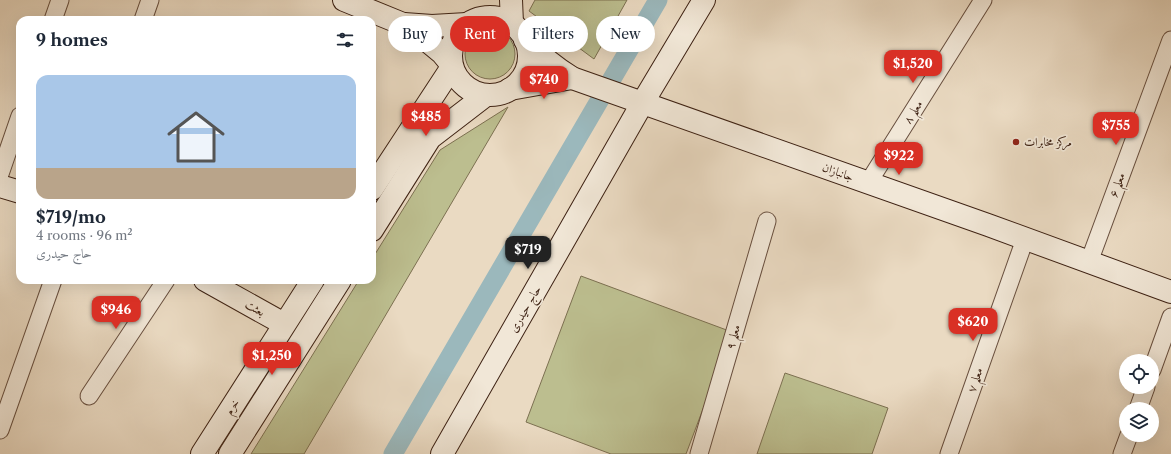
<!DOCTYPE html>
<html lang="en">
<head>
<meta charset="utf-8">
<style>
  body { margin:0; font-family:"Libre Caslon Text",Amiri,serif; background:#f2f2f3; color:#1f2937; height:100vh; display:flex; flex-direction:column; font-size:15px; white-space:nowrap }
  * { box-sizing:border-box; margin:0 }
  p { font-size:13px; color:#747a83 }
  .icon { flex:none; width:22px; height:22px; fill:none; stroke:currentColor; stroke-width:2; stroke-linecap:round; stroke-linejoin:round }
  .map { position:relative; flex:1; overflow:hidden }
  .drawer { position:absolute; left:16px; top:16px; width:360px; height:268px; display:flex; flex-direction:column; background:#fff; border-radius:12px; box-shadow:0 4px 16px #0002 }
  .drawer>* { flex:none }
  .banner { position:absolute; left:388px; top:16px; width:380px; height:36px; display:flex; gap:8px }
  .buttons { position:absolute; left:1119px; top:354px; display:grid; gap:8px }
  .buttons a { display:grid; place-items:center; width:40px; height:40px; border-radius:50%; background:#fff; box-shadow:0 4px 16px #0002; font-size:20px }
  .price { position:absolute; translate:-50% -34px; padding:0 9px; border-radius:8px; background:#d93025; color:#fff; font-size:13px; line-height:26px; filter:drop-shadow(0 1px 2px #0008) }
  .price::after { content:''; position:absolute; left:50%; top:24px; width:12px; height:9px; margin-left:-6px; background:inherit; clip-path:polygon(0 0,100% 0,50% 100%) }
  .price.active { background:#222; color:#fff }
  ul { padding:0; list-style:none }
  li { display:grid; align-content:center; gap:8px; height:212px; padding:0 20px }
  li+li { border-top:1px solid #e0e1e3 }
  li span { display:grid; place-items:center; height:124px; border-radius:12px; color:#555 }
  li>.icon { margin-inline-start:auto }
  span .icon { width:72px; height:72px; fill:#fffc; stroke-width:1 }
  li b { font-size:17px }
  h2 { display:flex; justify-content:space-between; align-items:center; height:48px; padding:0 20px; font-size:17px }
  .chip { padding:0 14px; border-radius:18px; background:#fff; box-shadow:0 4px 16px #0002; font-size:14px; line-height:36px }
  .chip.active { background:#d93025; color:#fff }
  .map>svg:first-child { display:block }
</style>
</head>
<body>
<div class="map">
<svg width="1171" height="454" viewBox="0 0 1171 454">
  <rect width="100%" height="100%" fill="#eadac2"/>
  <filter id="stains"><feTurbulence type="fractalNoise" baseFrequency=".005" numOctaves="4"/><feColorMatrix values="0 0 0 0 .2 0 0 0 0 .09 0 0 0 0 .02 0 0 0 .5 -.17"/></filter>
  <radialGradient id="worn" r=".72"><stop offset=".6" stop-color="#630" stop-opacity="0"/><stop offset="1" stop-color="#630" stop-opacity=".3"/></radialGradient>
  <g fill="#bcbe8f" stroke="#7c7051">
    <polygon points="535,0 627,0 594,59 529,11"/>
    <circle cx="490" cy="54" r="25"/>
    <polygon points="508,107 304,454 251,454 359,280 372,280 372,259 440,150"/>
    <polygon points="581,276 732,332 686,454 611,454 526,422"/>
    <polygon points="785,373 888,408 872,454 757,454"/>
  </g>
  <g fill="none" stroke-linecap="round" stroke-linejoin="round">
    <polyline stroke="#9bb8bc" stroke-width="19" points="393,454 658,0"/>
    <g stroke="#684f3f" stroke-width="19">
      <g id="street">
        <polyline points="53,20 60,0"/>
        <polyline points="143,20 150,0"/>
        <polyline points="0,174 20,116"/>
        <polyline points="868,183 983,0"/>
        <polyline points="1089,262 1171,40"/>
        <polyline points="1152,370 1171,317"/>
        <polyline points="89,396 166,280"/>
        <polyline points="1138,409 1146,387"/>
        <polyline points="0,430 53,280"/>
        <polyline points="699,454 767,221"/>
        <polyline points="949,454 1025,239"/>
        <polyline points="1122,454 1129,435"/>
      </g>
    </g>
    <g stroke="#3d2113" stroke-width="24">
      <g id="secondary">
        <polyline points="344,0 403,24 425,39 442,53 451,64"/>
        <polyline points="511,0 512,23"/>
        <circle cx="490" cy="56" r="39"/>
        <polyline points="404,24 432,26 467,24"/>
        <path d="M525,40C540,55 554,67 572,78L988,225L1171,292"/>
        <polyline points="510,89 572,78"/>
        <polyline points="0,186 20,192"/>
        <polyline points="372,189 452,67"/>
        <polyline points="372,230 430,138 486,95"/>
        <polyline points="205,280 284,324"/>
        <polyline points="202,454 313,280"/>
        <polyline points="230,454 340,280"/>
        <polyline points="442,454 643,102 704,0"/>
      </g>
    </g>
    <use href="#street" stroke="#f1e7d7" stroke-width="17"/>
    <use href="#secondary" stroke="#f1e7d7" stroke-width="22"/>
  </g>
  <circle fill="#8f2418" stroke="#f1e7d7" stroke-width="1.5" cx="1016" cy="142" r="4"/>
  <g text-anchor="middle" stroke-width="3.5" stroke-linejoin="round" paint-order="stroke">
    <g font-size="12" fill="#3d2113" stroke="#f1e7d7">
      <text transform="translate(913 112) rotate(-58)" y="4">معلم ۸</text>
      <text transform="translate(838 172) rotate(20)" y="4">جانبازان</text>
      <text transform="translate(1117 185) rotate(-70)" y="4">معلم ۶</text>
      <text transform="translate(255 308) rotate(29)" y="4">بعثت</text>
      <text transform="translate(525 309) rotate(-60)" y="4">حاج حیدری</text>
      <text transform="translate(733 337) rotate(-74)" y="4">معلم ۹</text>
      <text transform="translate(975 380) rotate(-71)" y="4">معلم ۷</text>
      <text transform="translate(232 407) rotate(-58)" y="4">خرم</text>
    </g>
    <g font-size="12" fill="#3d2113" stroke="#f1e7d7" text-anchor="start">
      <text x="1024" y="146">مرکز مخابرات</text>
    </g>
  </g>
  <rect width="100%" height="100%" filter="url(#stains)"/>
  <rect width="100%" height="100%" fill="url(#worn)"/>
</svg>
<div class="buttons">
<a><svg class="icon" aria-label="locate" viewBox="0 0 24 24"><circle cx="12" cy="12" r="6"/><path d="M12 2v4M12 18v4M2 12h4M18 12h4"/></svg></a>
<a><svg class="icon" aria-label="layers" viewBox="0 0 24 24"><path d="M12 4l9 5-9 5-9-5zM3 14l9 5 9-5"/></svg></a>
</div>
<b class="price" style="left:913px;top:84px">$1,520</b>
<b class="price" style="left:544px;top:100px">$740</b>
<b class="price" style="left:426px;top:137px">$485</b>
<b class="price" style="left:1116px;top:146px">$755</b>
<b class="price" style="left:899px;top:176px">$922</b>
<b class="price active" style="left:528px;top:270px">$719</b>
<b class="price" style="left:116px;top:330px">$946</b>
<b class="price" style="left:973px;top:342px">$620</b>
<b class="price" style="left:272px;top:376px">$1,250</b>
<div class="banner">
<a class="chip">Buy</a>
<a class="chip active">Rent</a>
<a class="chip">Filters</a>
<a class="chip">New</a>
</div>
<section class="drawer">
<h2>9 homes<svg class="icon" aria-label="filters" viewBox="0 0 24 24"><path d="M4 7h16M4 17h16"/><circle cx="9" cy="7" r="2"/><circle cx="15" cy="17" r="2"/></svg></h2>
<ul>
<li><span style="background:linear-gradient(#a9c7e8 75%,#b9a48a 0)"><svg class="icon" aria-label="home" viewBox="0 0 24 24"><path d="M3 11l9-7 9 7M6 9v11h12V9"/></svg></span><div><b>$719/mo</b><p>4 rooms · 96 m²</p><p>حاج حیدری</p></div></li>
</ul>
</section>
</div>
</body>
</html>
